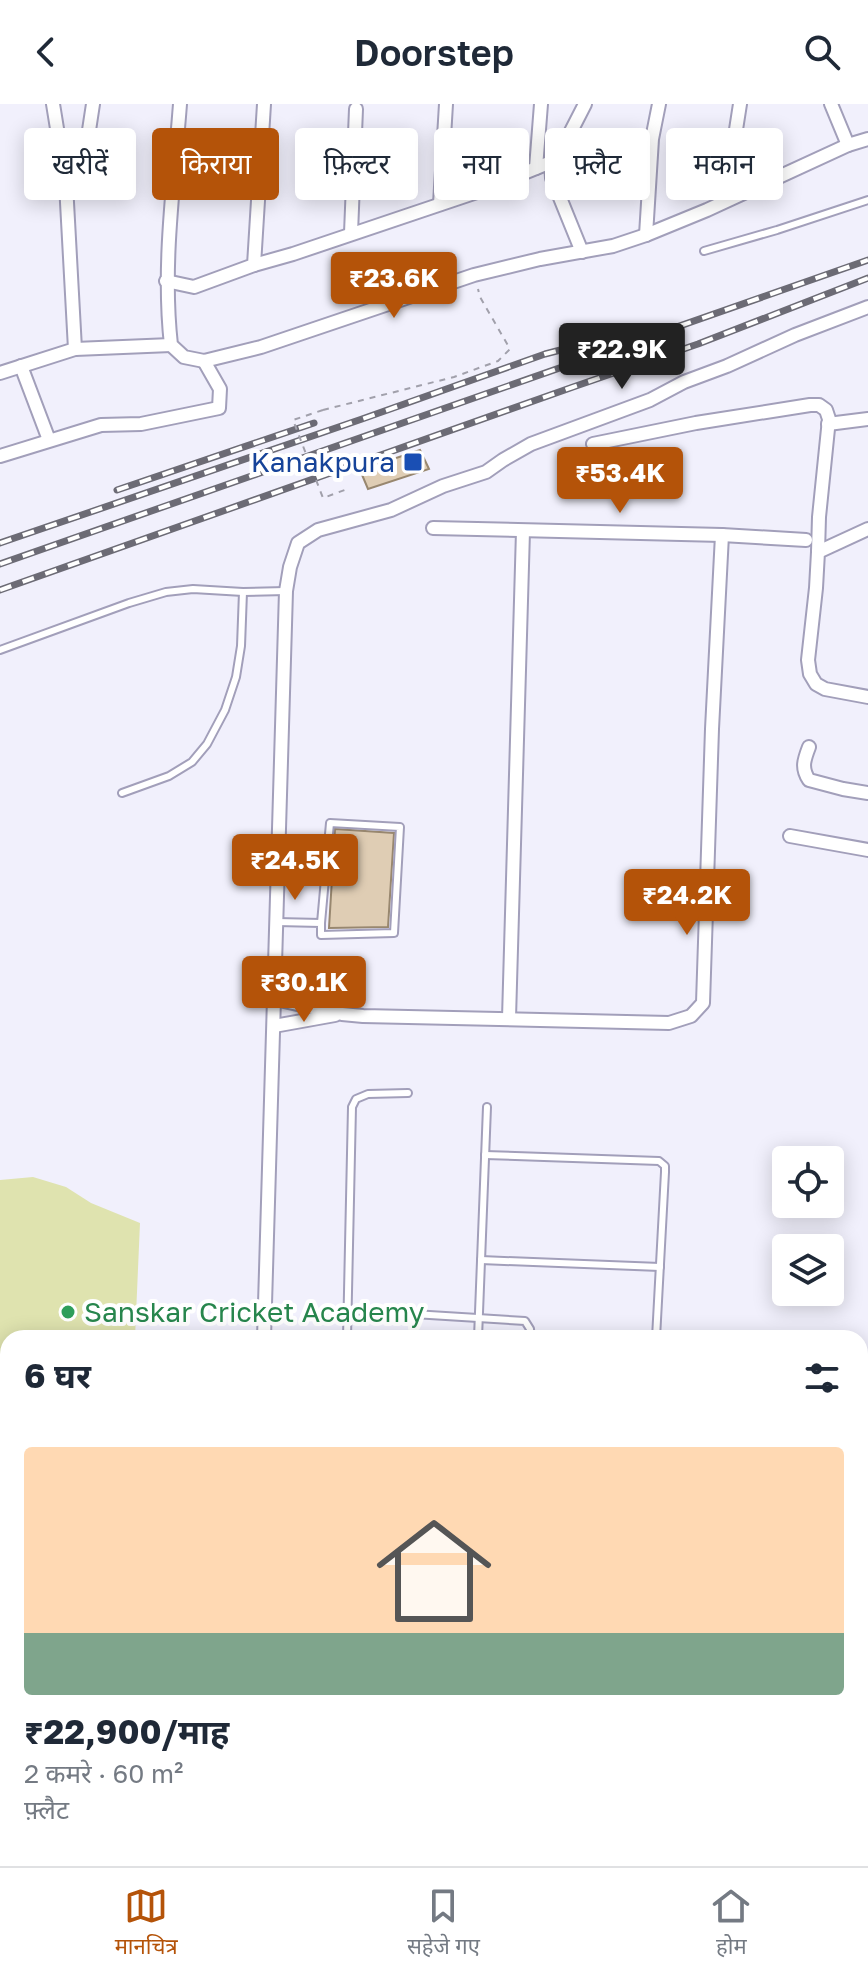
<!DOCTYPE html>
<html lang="hi">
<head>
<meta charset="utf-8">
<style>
  body { margin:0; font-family:"Golos Text","Noto Sans Devanagari",sans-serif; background:#f6f6f7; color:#1f2937; height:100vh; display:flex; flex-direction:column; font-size:30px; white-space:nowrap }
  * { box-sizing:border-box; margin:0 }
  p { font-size:26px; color:#747a83 }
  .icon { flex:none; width:44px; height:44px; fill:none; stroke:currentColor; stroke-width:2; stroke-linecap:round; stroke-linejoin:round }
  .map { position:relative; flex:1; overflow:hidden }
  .side { position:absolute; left:0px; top:1226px; width:868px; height:536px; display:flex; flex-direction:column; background:#fff; border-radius:24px 24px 0 0; box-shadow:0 4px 20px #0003 }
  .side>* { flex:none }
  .top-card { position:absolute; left:24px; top:24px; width:820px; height:72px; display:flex; gap:16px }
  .fabs { position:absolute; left:772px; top:1042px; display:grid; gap:16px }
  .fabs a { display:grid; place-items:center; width:72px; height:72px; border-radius:8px; background:#fff; box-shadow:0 4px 20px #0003; font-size:40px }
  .price { position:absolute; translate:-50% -68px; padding:0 18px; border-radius:8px; background:#b45309; color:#fff; font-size:26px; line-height:52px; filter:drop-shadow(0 2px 4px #0008) }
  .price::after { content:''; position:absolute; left:50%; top:48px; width:24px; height:18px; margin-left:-12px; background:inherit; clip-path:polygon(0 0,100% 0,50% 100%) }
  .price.on { background:#222; color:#fff }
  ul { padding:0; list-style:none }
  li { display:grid; align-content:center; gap:16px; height:424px; padding:0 24px }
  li+li { border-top:2px solid #e0e1e3 }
  li span { display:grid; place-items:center; height:248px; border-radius:8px; color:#555 }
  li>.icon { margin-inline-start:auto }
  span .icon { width:144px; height:144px; fill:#fffc; stroke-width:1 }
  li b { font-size:34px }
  h2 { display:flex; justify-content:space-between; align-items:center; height:96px; padding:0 24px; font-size:34px }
  .tag { padding:0 28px; border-radius:8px; background:#fff; box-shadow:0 4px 20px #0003; font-size:28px; line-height:72px }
  .tag.on { background:#b45309; color:#fff }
  header { display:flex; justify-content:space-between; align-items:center; height:104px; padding:0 24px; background:#fff; font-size:36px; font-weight:600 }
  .tab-bar { display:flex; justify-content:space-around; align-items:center; height:112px; border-top:2px solid #e0e1e3; background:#fff; font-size:22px; color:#747a83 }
  .tab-bar a { display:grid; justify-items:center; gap:4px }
  .tab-bar .on { color:#b45309 }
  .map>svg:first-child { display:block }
</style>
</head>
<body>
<header><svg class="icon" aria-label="back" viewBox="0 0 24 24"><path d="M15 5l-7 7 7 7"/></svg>Doorstep<svg class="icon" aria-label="search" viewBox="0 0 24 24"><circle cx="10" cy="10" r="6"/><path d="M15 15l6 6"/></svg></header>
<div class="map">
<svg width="868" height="1762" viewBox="0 0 868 1762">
  <rect width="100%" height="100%" fill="#f1f0fc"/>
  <polygon fill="#dfe3af" points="33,1073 66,1083 91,1099 140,1119 135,1234 8,1234 8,1324 0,1324 0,1076"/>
  <g fill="#dfcdb4" stroke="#98876f" stroke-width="2">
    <polygon points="420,346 429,365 368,385 360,366"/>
    <polygon points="335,725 394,729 388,823 329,824"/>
  </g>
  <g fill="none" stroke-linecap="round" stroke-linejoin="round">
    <g stroke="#a29fba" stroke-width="10">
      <g id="lane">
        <polyline points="704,147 777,126 868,96"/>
        <polyline points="0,546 129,499 166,488 193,485 243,488 286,487"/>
        <polyline points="122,689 169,672 192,658 207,640 225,606 236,573 241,542 243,488"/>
        <polyline points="277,818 321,819 330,719 400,723 394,829 321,831 321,819"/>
        <polyline points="485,1051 659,1057 665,1062 665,1068 656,1234"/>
        <polyline points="481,1156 660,1163"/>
        <polyline points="349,1206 525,1217 530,1225 531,1234"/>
        <polyline points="347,1234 352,1003 356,995 368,990 408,989"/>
        <polyline points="478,1234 487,1003"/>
      </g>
    </g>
    <g stroke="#a29fba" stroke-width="16">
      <g id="street">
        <polyline points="53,0 66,80"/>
        <path d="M180,0C174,80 162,161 171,241L184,253L204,257L261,243L474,171L540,155L613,142L646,131L707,106L848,41L868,35"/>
        <polyline points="831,0 848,41"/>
        <polyline points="536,64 541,0"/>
        <polyline points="725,96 740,0"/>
        <polyline points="440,100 446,0"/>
        <polyline points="351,129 356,5"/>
        <polyline points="646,131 652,35 659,0"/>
        <polyline points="582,148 552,74 551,58 564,41 585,0"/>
        <polyline points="254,161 293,150 477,88 551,58"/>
        <polyline points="166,177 194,183 254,161 264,0"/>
        <polyline points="75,245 171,241"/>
        <polyline points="21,262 49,336"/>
        <polyline points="0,269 75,245 66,80 86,46 93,0"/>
        <polyline points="828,320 868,315"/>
        <polyline points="593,340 696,319 810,301 819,301 826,306 829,315 819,413 818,448"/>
        <polyline points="0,352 101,321 141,320 219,304 220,285 204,257"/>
        <polyline points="433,424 722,431 806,436"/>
        <polyline points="868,425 818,448 816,484 808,556 810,570 816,580 825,585 868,593"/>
        <path d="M809,643C804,656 801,664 809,676L843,685L868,689"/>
        <polyline points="790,732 868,746"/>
        <polyline points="275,895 342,910 363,912 669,919 691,912 703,899 712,625 722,431"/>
        <polyline points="509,914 523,427"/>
        <polyline points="274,922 335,911"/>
        <polyline points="264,1234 286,487 290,463 298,439 318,426 391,406 443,382 486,368 503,356 531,340 650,296 684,278 727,262 795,231 868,203"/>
        <polyline points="0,1572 5,1762"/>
        <polyline points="115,1754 115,1762"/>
        <polyline points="453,1754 453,1762"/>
        <polyline points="823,1754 823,1762"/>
        <polyline points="262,1762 262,1754"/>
        <polyline points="560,1762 560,1754"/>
        <polyline points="623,1762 623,1754"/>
        <polyline points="718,1762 718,1754"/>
      </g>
    </g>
    <g stroke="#a29fba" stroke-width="22">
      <g id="secondary">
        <polyline points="860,1353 868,1352"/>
        <polyline points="860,1367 868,1366"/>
        <polyline points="0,1516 8,1515"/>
        <polyline points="0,1530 8,1529"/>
      </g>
    </g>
    <polyline stroke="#a1a0ab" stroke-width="2" stroke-dasharray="6 6" stroke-linecap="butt" points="323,306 454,273 498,257 510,245 480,193 478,185"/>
    <use href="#lane" stroke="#fff" stroke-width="6"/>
    <use href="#street" stroke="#fff" stroke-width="12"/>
    <use href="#secondary" stroke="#fff" stroke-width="18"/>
    <g stroke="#6c6b75" stroke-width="7">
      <g id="rail">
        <polyline points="117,386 314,319"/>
        <polyline points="0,439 362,315 545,250 642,225"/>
        <polyline points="0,460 868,156"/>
        <polyline points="0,486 573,283 698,240 868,174"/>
      </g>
    </g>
    <use href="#rail" stroke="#fff" stroke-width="4" stroke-dasharray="12" stroke-linecap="butt"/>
    <polyline stroke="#a1a0ab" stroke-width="2" stroke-dasharray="6 6" stroke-linecap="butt" points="323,306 293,316 323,394 350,384"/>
  </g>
  <rect fill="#1a4fb4" stroke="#fff" stroke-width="3" x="403" y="348" width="20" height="20" rx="4"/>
  <circle fill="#2e9e5b" stroke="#fff" stroke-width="3" cx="68" cy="1208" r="8"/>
  <g text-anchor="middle" stroke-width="8" stroke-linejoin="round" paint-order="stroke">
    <g font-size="28" fill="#164399" stroke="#fff" text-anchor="end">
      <text x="395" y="368">Kanakpura</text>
    </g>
    <g font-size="28" fill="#27864d" stroke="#fff" text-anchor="start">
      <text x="84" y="1218">Sanskar Cricket Academy</text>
    </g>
  </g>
</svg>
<div class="fabs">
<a><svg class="icon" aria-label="locate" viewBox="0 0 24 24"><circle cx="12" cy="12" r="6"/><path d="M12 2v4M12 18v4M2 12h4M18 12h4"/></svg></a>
<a><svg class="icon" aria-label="layers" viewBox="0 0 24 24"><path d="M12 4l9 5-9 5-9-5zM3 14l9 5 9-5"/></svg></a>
</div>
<b class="price" style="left:394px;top:216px">₹23.6K</b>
<b class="price on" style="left:622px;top:287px">₹22.9K</b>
<b class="price" style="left:620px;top:411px">₹53.4K</b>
<b class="price" style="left:295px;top:798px">₹24.5K</b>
<b class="price" style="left:687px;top:833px">₹24.2K</b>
<b class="price" style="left:304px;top:920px">₹30.1K</b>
<div class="top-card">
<a class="tag">खरीदें</a>
<a class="tag on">किराया</a>
<a class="tag">फ़िल्टर</a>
<a class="tag">नया</a>
<a class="tag">फ़्लैट</a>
<a class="tag">मकान</a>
</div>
<section class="side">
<h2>6 घर<svg class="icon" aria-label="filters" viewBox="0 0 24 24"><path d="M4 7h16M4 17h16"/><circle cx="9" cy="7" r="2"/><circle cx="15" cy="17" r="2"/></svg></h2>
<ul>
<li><span style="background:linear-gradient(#ffd9b3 75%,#7fa58c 0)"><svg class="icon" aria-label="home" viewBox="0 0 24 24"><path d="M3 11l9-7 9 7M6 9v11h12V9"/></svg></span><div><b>₹22,900/माह</b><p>2 कमरे · 60 m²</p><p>फ़्लैट</p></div></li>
</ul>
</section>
</div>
<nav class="tab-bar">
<a class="on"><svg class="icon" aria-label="map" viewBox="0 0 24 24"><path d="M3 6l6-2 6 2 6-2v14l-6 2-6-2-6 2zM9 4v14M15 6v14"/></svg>मानचित्र</a>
<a><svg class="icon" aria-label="saved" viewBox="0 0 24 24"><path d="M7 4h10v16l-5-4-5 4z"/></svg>सहेजे गए</a>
<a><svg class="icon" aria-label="home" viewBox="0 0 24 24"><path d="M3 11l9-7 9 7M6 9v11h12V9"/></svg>होम</a>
</nav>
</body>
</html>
